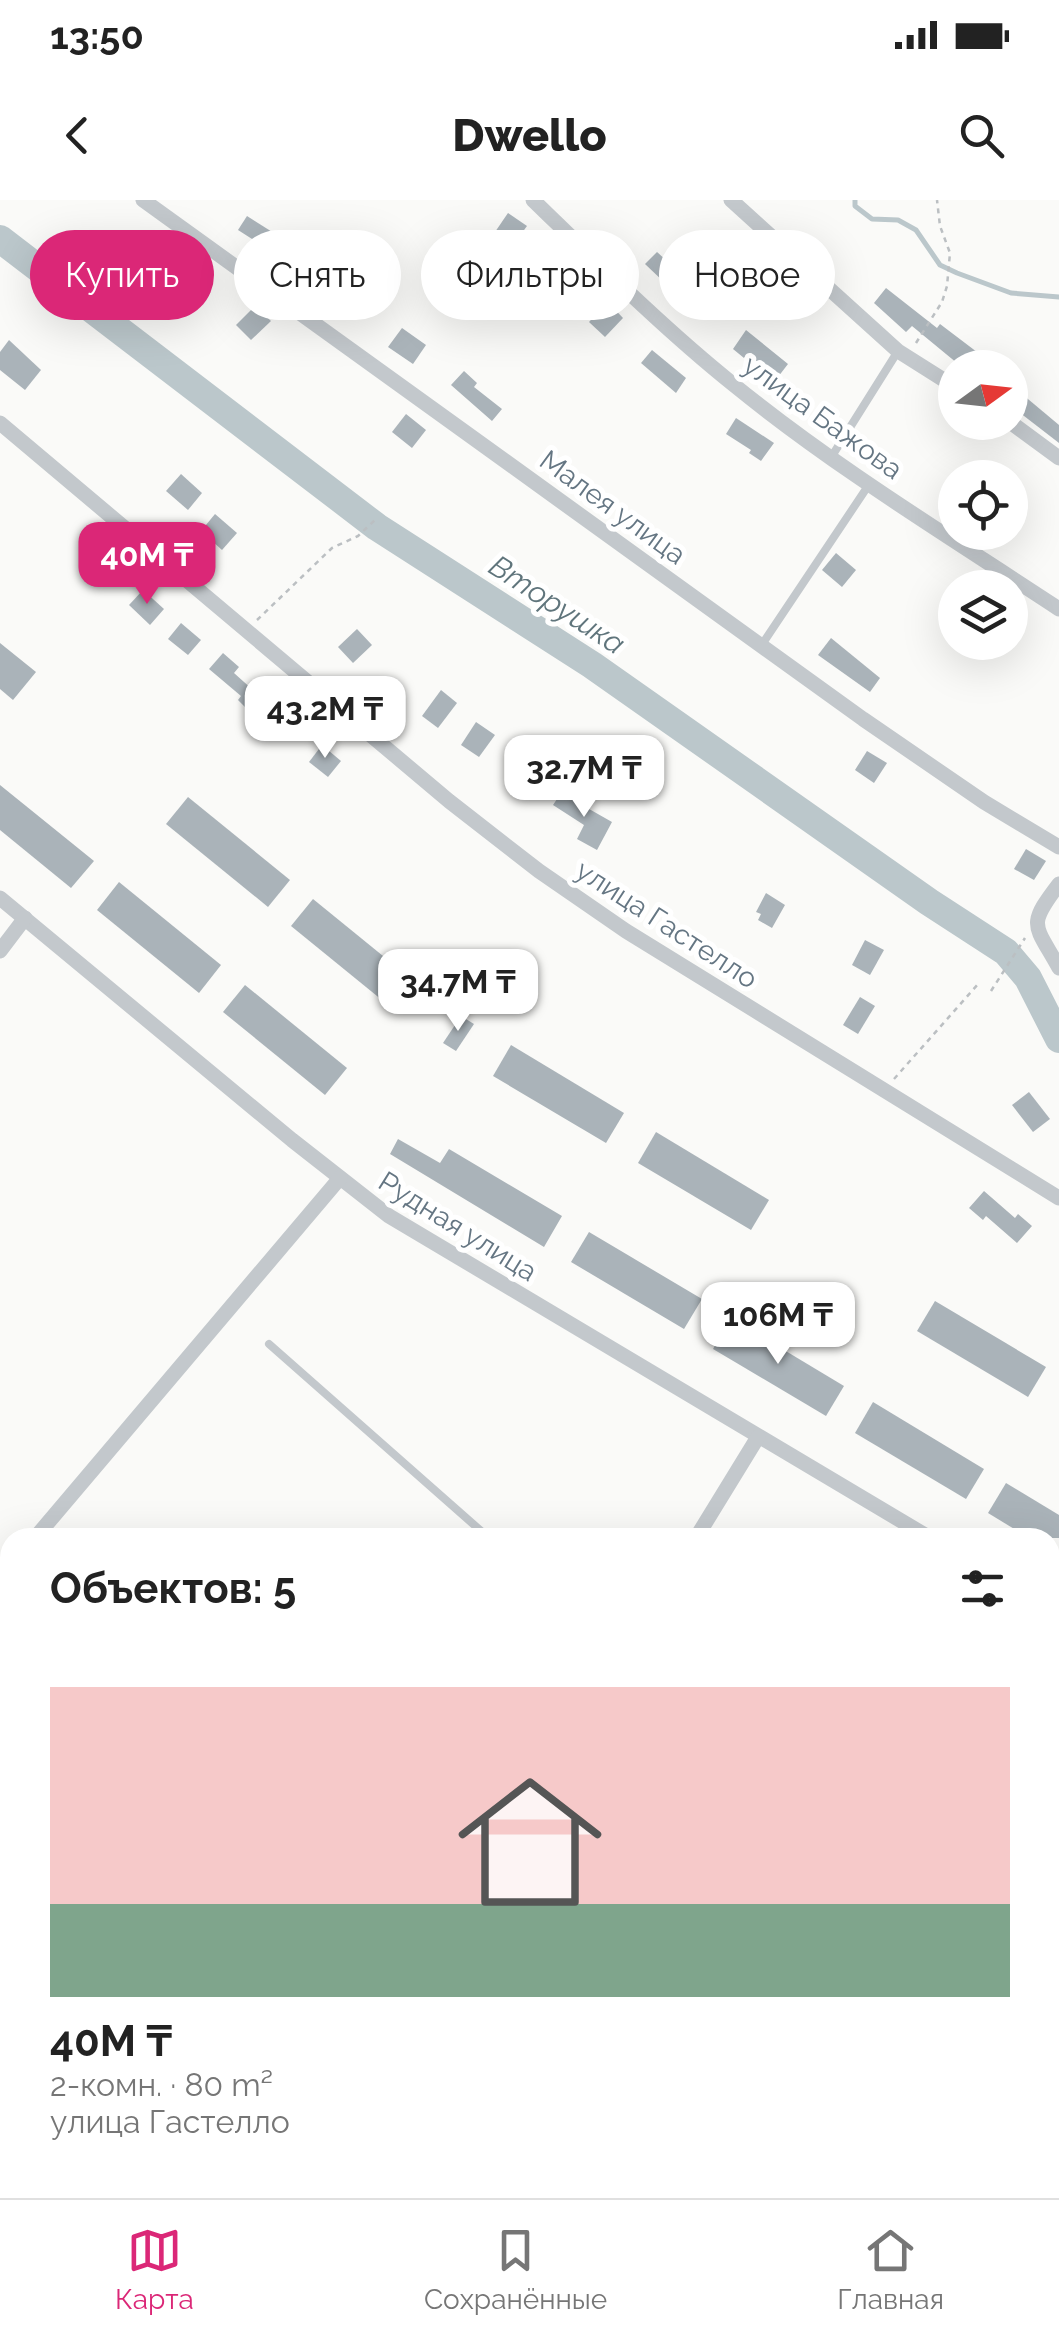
<!DOCTYPE html>
<html lang="ru">
<head>
<meta charset="utf-8">
<style>
  body { margin:0; font-family:Raleway,sans-serif; background:#f6f6f6; color:#222; height:100vh; display:flex; flex-direction:column; font-size:38px; white-space:nowrap }
  * { box-sizing:border-box; margin:0 }
  p { font-size:32px; color:#767676 }
  .icon { flex:none; width:55px; height:55px; fill:none; stroke:currentColor; stroke-width:2; stroke-linecap:round; stroke-linejoin:round }
  .map { position:relative; flex:1; overflow:hidden }
  .panel { position:absolute; left:0px; top:1328px; width:1060px; height:672px; display:flex; flex-direction:column; background:#fff; border-radius:30px 30px 0 0; box-shadow:0 10px 40px #0002 }
  .panel>* { flex:none }
  .top-card { position:absolute; left:30px; top:30px; width:1000px; height:90px; display:flex; gap:20px }
  .needle { width:65px; rotate:75deg }
  .fabs { position:absolute; left:938px; top:150px; display:grid; gap:20px }
  .fabs a { display:grid; place-items:center; width:90px; height:90px; border-radius:50%; background:#fff; box-shadow:0 10px 40px #0002; font-size:50px }
  .price { position:absolute; translate:-50% -85px; padding:0 22px; border-radius:20px; background:#fff; color:#222; font-size:32px; line-height:65px; filter:drop-shadow(0 2px 5px #0008) }
  .price::after { content:''; position:absolute; left:50%; top:60px; width:30px; height:22px; margin-left:-15px; background:inherit; clip-path:polygon(0 0,100% 0,50% 100%) }
  .price.on { background:#db2777; color:#fff }
  ul { padding:0; list-style:none }
  li { display:grid; align-content:center; gap:20px; height:530px; padding:0 50px }
  li span { display:grid; place-items:center; height:310px; border-radius:0px; color:#555 }
  li>.icon { margin-inline-start:auto }
  span .icon { width:180px; height:180px; fill:#fffc; stroke-width:1 }
  li b { font-size:42px }
  h2 { display:flex; justify-content:space-between; align-items:center; height:120px; padding:0 50px; font-size:42px }
  .chip { padding:0 35px; border-radius:45px; background:#fff; box-shadow:0 10px 40px #0002; font-size:35px; line-height:90px }
  .chip.on { background:#db2777; color:#fff }
  .status { display:flex; justify-content:space-between; align-items:center; height:70px; padding:0 50px; background:#fff; direction:ltr }
  .status svg { height:28px; fill:currentColor }
  header { display:flex; justify-content:space-between; align-items:center; height:130px; padding:0 50px; background:#fff; font-size:45px; font-weight:800 }
  .tab-bar { display:flex; justify-content:space-around; align-items:center; height:140px; border-top:2px solid #e0e0e0; background:#fff; font-size:28px; color:#767676 }
  .tab-bar a { display:grid; justify-items:center; gap:5px }
  .tab-bar .on { color:#db2777 }
  .map>svg:first-child { display:block }
</style>
</head>
<body>
<div class="status"><b>13:50</b><svg viewBox="0 0 49 12"><path d="M0 12V9h3v3zM5 12V6h3v6zM10 12V3h3v9zM15 12V0h3v12zM26 1h20v11H26zM47 4h2v5h-2z"/></svg></div>
<header><svg class="icon" aria-label="back" viewBox="0 0 24 24"><path d="M15 5l-7 7 7 7"/></svg>Dwello<svg class="icon" aria-label="search" viewBox="0 0 24 24"><circle cx="10" cy="10" r="6"/><path d="M15 15l6 6"/></svg></header>
<div class="map">
<svg width="1059" height="1998" viewBox="0 0 1059 1998">
  <rect width="100%" height="100%" fill="#fafaf8"/>
  <g fill="none" stroke-linecap="round" stroke-linejoin="round">
    <polyline stroke="#bbc7cb" stroke-width="5" points="855,0 855,6 872,19 898,20 916,30 940,65 957,73 1011,93 1059,97"/>
    <polyline stroke="#bbc7cb" stroke-width="28" points="0,39 377,327 592,465 929,702 1006,752 1028,778 1059,839"/>
  </g>
  <g fill="#aab3b9">
    <polygon points="508,13 527,26 513,45 495,32"/>
    <polygon points="247,16 277,35 268,49 238,30"/>
    <polygon points="657,52 697,88 685,102 645,64"/>
    <polygon points="886,88 937,128 940,124 998,168 963,168 912,126 906,132 874,103"/>
    <polygon points="608,102 623,118 605,137 589,122"/>
    <polygon points="255,106 271,121 251,140 236,125"/>
    <polygon points="402,128 426,145 413,164 388,147"/>
    <polygon points="746,130 788,164 778,177 747,154 744,158 733,149"/>
    <polygon points="9,140 41,170 25,190 0,170 0,152"/>
    <polygon points="652,150 686,178 676,193 641,163"/>
    <polygon points="464,171 477,183 474,187 502,209 492,221 451,185"/>
    <polygon points="1010,184 1059,225 1059,243 1010,205"/>
    <polygon points="406,214 426,230 412,248 392,232"/>
    <polygon points="736,218 774,243 761,261 749,253 751,250 726,234"/>
    <polygon points="181,274 202,293 188,310 166,291"/>
    <polygon points="215,314 237,333 222,350 201,331"/>
    <polygon points="836,353 856,370 842,387 822,370"/>
    <polygon points="143,390 164,409 150,425 129,405"/>
    <polygon points="181,423 201,440 188,455 168,439"/>
    <polygon points="357,429 372,445 353,463 338,447"/>
    <polygon points="831,438 880,478 870,492 818,455"/>
    <polygon points="0,443 36,472 13,500 0,489"/>
    <polygon points="223,453 239,467 234,473 262,498 250,512 238,500 241,496 209,469"/>
    <polygon points="441,490 457,503 438,528 422,516"/>
    <polygon points="476,522 495,535 479,557 461,545"/>
    <polygon points="322,545 341,561 328,577 309,562"/>
    <polygon points="867,551 887,563 874,583 855,570"/>
    <polygon points="0,585 94,661 71,688 0,630"/>
    <polygon points="563,590 577,598 575,601 612,622 597,650 577,639 584,625 553,605"/>
    <polygon points="188,597 290,680 268,707 166,624"/>
    <polygon points="1026,649 1046,661 1034,680 1014,669"/>
    <polygon points="119,682 221,765 199,793 97,710"/>
    <polygon points="766,693 785,705 772,728 758,720 761,714 756,712"/>
    <polygon points="313,699 415,782 393,809 291,726"/>
    <polygon points="865,740 884,750 870,775 852,765"/>
    <polygon points="245,785 347,868 325,895 223,812"/>
    <polygon points="860,797 875,806 858,834 843,825"/>
    <polygon points="461,816 474,824 456,851 443,843"/>
    <polygon points="511,845 624,913 606,943 493,876"/>
    <polygon points="1029,892 1050,919 1033,932 1012,905"/>
    <polygon points="656,932 769,1000 751,1030 638,963"/>
    <polygon points="398,939 440,963 449,949 562,1016 544,1047 390,954"/>
    <polygon points="984,991 1015,1018 1018,1014 1032,1026 1017,1043 986,1016 983,1020 969,1008"/>
    <polygon points="589,1032 702,1099 684,1129 571,1062"/>
    <polygon points="935,1101 1046,1167 1028,1197 917,1131"/>
    <polygon points="731,1118 844,1186 826,1216 713,1149"/>
    <polygon points="873,1202 984,1269 966,1299 855,1233"/>
    <polygon points="1006,1283 1059,1315 1059,1338 1029,1338 988,1313"/>
  </g>
  <g fill="none" stroke-linecap="round" stroke-linejoin="round">
    <g stroke="#bbbfc2" stroke-width="2.5" stroke-dasharray="5 5" stroke-linecap="butt">
      <polyline points="916,143 942,102 947,86 950,53 940,26 937,0"/>
      <polyline points="257,420 332,348 358,336 377,318"/>
      <polyline points="991,791 1025,738"/>
      <polyline points="894,879 979,783"/>
    </g>
    <g stroke="#c3c8cc" stroke-width="8">
      <polyline points="832,256 898,151"/>
      <polyline points="761,446 870,283"/>
      <polyline points="269,1144 489,1338"/>
      <polyline points="0,1574 10,1583"/>
      <polyline points="1050,1888 1059,1894"/>
      <polyline points="0,1989 36,1998"/>
      <polyline points="1054,1998 1059,1996"/>
    </g>
    <g stroke="#c3c8cc" stroke-width="15">
      <polyline points="143,0 863,519 984,602 1059,647"/>
      <path d="M533,0C598,63 663,128 734,185C836,268 950,337 1059,409"/>
      <polyline points="731,0 898,151 955,187"/>
      <polyline points="1010,222 1059,258"/>
      <polyline points="0,223 449,601 539,671 626,731 1059,998"/>
      <path d="M1059,684C1026,727 1035,724 1059,768"/>
      <polyline points="0,698 292,940 389,1016 930,1338"/>
      <polyline points="0,751 25,718"/>
      <polyline points="35,1338 340,978"/>
      <polyline points="696,1338 758,1237"/>
      <polyline points="0,1377 10,1367"/>
      <polyline points="1050,1410 1059,1416"/>
      <polyline points="232,1998 236,1990"/>
    </g>
  </g>
  <g text-anchor="middle" stroke-width="10" stroke-linejoin="round" paint-order="stroke">
    <g font-size="28" fill="#657683" stroke="#fff">
      <text transform="translate(823 217) rotate(36)" y="10">улица Бажова</text>
      <text transform="translate(613 307) rotate(36)" y="10">Малея улица</text>
      <text transform="translate(667 724) rotate(33)" y="10">улица Гастелло</text>
      <text transform="translate(458 1026) rotate(32)" y="10">Рудная улица</text>
    </g>
    <g font-size="30" font-style="italic" fill="#60757c" stroke="#fff">
      <text transform="translate(557 405) rotate(33)" y="10">Вторушка</text>
    </g>
  </g>
</svg>
<div class="fabs">
<a><svg class="needle" viewBox="-14 -14 28 28"><path d="M0-13l5 13h-10z" fill="#e53935"/><path d="M0 13l5-13h-10z" fill="#767676"/></svg></a>
<a><svg class="icon" aria-label="locate" viewBox="0 0 24 24"><circle cx="12" cy="12" r="6"/><path d="M12 2v4M12 18v4M2 12h4M18 12h4"/></svg></a>
<a><svg class="icon" aria-label="layers" viewBox="0 0 24 24"><path d="M12 4l9 5-9 5-9-5zM3 14l9 5 9-5"/></svg></a>
</div>
<b class="price on" style="left:147px;top:407px">40M ₸</b>
<b class="price" style="left:325px;top:561px">43.2M ₸</b>
<b class="price" style="left:584px;top:620px">32.7M ₸</b>
<b class="price" style="left:458px;top:834px">34.7M ₸</b>
<b class="price" style="left:778px;top:1167px">106M ₸</b>
<div class="top-card">
<a class="chip on">Купить</a>
<a class="chip">Снять</a>
<a class="chip">Фильтры</a>
<a class="chip">Новое</a>
</div>
<section class="panel">
<h2>Объектов: 5<svg class="icon" aria-label="filters" viewBox="0 0 24 24"><path d="M4 7h16M4 17h16"/><circle cx="9" cy="7" r="2"/><circle cx="15" cy="17" r="2"/></svg></h2>
<ul>
<li><span style="background:linear-gradient(#f6c9c9 70%,#7fa58c 0)"><svg class="icon" aria-label="home" viewBox="0 0 24 24"><path d="M3 11l9-7 9 7M6 9v11h12V9"/></svg></span><div><b>40M ₸</b><p>2-комн. · 80 m²</p><p>улица Гастелло</p></div></li>
</ul>
</section>
</div>
<nav class="tab-bar">
<a class="on"><svg class="icon" aria-label="map" viewBox="0 0 24 24"><path d="M3 6l6-2 6 2 6-2v14l-6 2-6-2-6 2zM9 4v14M15 6v14"/></svg>Карта</a>
<a><svg class="icon" aria-label="saved" viewBox="0 0 24 24"><path d="M7 4h10v16l-5-4-5 4z"/></svg>Сохранённые</a>
<a><svg class="icon" aria-label="home" viewBox="0 0 24 24"><path d="M3 11l9-7 9 7M6 9v11h12V9"/></svg>Главная</a>
</nav>
</body>
</html>
